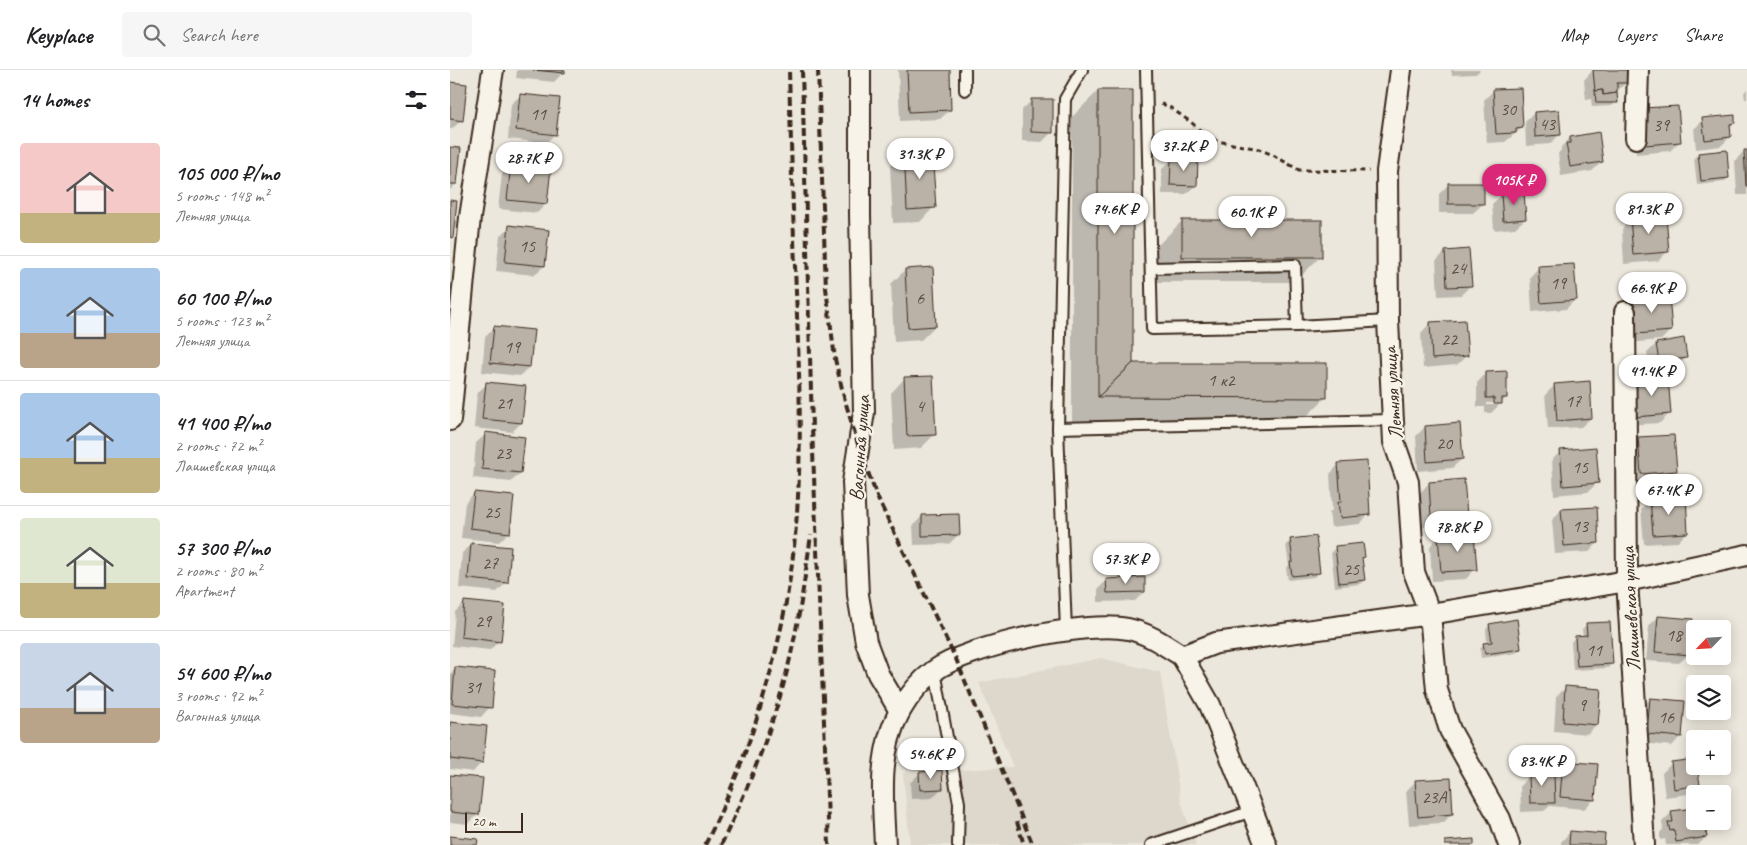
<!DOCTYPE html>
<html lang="en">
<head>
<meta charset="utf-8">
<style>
  body { margin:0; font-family:Caveat,sans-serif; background:#f6f6f6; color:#202124; height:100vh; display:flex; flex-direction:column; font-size:19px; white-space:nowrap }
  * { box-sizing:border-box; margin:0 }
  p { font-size:16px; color:#757577 }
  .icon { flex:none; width:28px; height:28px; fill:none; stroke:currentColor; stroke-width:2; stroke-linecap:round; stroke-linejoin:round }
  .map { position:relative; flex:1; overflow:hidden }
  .sheet { display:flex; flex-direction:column; background:#fff; width:450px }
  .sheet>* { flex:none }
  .needle { width:32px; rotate:245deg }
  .controls { position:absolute; left:1236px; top:550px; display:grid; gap:10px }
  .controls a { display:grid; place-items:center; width:45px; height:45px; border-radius:5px; background:#fff; box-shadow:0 2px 12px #0003; font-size:25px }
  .scale { position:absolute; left:15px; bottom:12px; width:58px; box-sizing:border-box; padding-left:5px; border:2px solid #3b2a1e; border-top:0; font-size:14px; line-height:18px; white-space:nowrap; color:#3b2a1e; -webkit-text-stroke:4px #f7f3e8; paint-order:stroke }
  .price { position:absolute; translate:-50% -42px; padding:0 11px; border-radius:18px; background:#fff; color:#222; font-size:16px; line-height:32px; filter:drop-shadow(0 1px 2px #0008) }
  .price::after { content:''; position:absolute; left:50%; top:30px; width:15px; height:11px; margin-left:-8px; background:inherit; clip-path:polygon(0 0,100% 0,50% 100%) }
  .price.on { background:#db2777; color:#fff }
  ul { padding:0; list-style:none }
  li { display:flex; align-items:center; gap:15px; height:125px; padding:0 20px }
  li+li { border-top:1px solid #e0e0e0 }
  li span { display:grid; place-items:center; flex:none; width:140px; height:100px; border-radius:5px; color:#555 }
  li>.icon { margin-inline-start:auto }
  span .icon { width:60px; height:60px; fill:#fffc; stroke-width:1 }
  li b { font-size:21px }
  h2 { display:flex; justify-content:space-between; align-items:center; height:60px; padding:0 20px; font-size:21px }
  header { display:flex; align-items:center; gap:30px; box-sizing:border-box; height:70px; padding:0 25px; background:#fff; border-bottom:1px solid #e0e0e0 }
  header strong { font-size:24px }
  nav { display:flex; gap:28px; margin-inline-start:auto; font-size:18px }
  .search { width:350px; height:45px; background:#f6f6f6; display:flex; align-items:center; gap:12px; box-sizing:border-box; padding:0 18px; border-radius:5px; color:#757577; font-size:19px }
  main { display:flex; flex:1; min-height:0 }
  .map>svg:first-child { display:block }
</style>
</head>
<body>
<header>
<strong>Keyplace</strong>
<div class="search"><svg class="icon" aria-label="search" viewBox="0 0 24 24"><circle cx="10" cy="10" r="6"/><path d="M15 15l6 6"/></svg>Search here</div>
<nav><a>Map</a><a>Layers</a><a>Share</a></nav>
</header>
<main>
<section class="sheet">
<h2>14 homes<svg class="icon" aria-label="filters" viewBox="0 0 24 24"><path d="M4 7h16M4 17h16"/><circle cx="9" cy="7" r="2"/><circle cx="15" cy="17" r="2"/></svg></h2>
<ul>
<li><span style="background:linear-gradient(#f6c9c9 70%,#c2b280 0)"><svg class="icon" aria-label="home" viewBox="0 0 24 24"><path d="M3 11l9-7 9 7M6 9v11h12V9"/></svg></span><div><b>105 000 ₽/mo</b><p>5 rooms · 148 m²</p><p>Летняя улица</p></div></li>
<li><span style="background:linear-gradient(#a9c7e8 65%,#b9a48a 0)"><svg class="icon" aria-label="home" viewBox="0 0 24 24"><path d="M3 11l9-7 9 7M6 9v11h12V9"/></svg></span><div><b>60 100 ₽/mo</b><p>5 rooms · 123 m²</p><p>Летняя улица</p></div></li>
<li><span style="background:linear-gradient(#a9c7e8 65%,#c2b280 0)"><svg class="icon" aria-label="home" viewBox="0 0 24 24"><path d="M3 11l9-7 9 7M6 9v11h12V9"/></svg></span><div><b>41 400 ₽/mo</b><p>2 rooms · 72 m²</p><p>Лаишевская улица</p></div></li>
<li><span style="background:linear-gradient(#dfe7d0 65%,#c2b280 0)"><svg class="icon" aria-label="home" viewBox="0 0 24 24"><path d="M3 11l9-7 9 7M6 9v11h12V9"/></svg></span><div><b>57 300 ₽/mo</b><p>2 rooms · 80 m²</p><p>Apartment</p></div></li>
<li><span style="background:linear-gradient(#c9d6e8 65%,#b9a48a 0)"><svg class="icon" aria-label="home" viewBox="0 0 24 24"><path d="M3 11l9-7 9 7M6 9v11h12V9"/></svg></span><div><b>54 600 ₽/mo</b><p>3 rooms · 92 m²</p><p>Вагонная улица</p></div></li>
</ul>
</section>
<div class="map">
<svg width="1297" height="775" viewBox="0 0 1297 775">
  <rect width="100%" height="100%" fill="#ece7dc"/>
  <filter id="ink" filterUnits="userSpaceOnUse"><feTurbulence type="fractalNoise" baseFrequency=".02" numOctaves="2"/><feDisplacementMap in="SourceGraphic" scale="10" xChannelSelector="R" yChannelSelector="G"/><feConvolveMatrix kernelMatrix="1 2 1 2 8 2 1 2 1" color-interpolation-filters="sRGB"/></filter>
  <g filter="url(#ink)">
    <polygon fill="#ddd7cc" points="651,588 710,602 731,732 746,775 460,775 453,703 563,697 529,613"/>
    <g fill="#0003" fill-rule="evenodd">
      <polygon points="67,0 114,0 113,3 104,12 66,8"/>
      <polygon points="448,0 498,0 500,40 490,49 450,51"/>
      <polygon points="1001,0 1030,0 1026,4 1002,5"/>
      <polygon points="1143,0 1176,0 1177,12 1166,22 1166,32 1162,36 1142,37 1141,29 1136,30 1134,10"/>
      <polygon points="0,13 12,50 2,59 0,59"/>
      <polygon points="1297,19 1297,29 1295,29 1294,23"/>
      <polygon points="1044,20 1072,58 1055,72 1037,73 1034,30"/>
      <polygon points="648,21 681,294 876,327 850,353 622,352 622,47"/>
      <polygon points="71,25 105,64 96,73 58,69 61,34"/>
      <polygon points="582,30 602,62 592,72 572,71 572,40"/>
      <polygon points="1084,43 1109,65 1100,74 1076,76 1075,52"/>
      <polygon points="1184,49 1229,72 1220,81 1186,84"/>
      <polygon points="1253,50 1284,53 1279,58 1280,67 1271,76 1246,79 1244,59"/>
      <polygon points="1120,68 1152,92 1142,101 1111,106 1108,84 1111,80 1111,77"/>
      <polygon points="0,78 6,114 0,120"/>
      <polygon points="1294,81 1297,81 1297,125 1287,125 1285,91"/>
      <polygon points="454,82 484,137 470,152 443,153 440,96"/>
      <polygon points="1249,84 1278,108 1274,112 1247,115 1244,88"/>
      <polygon points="722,90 746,115 736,124 712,124 712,99"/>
      <polygon points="62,95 96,134 87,143 48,139 52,104"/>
      <polygon points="998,115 1033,134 1023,143 989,143 989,124"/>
      <polygon points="1052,125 1075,149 1065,158 1044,160 1042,134"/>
      <polygon points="1181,149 1217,182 1208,191 1174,194 1172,159"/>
      <polygon points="732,151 871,186 845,212 706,212 706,177"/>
      <polygon points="59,157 94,196 84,205 46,201 50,166"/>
      <polygon points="995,182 1021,215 1011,225 988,226 986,191"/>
      <polygon points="1089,197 1125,230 1116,239 1082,242 1080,207"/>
      <polygon points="455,200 485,256 471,270 444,272 441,214"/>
      <polygon points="1184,229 1220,261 1211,270 1177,273 1174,238"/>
      <polygon points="1014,251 1016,286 1007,295 973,298 971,263 980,253"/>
      <polygon points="44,258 79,297 70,306 32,302 35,267"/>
      <polygon points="1206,274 1236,288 1226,297 1218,298 1213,304 1206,304 1206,300 1200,301 1197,283"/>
      <path d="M1036,303L1056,328L1041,343H1035V337H1027V313ZM1037,333H1049L1047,335H1037Z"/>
      <polygon points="455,308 485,364 471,378 444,380 441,323"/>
      <polygon points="1217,309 1220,343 1210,353 1176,355"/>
      <polygon points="37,314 71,353 62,362 24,358 27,323"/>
      <polygon points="1105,315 1141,348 1131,357 1098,359 1095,325"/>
      <polygon points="975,357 1012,389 1002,398 968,401 966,366"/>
      <polygon points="36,364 70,403 61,412 23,408 26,373"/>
      <polygon points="1189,368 1226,401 1216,410 1182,412 1180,378"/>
      <polygon points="1111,381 1147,413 1138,422 1104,425 1102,390"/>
      <polygon points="889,394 919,444 910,454 881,457 879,443 882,440 880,404"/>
      <polygon points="979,413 1016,445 1006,455 972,457 970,423"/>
      <polygon points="24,423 59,462 49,472 11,468 15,433"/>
      <polygon points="1201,430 1237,462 1228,472 1194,474 1191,439"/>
      <polygon points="1111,440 1148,473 1139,482 1105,484 1102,450"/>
      <polygon points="472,446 509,464 499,474 464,475 463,456"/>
      <polygon points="989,467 1025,499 1016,509 982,511 980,476"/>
      <polygon points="841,470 869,502 864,507 838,510 836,498 839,495 836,475"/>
      <polygon points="22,474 60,478 56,513 47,522 9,518 12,483"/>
      <polygon points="886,477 914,487 911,489 914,510 910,514 885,517 881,482"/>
      <polygon points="657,510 694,522 685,531 648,532 648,519"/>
      <polygon points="15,532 49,571 40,580 2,576 5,542"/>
      <polygon points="1208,547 1239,584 1229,593 1196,591 1199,556"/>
      <polygon points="1040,555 1070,579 1066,583 1031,588 1030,579 1034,574 1037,574 1036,559"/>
      <polygon points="1136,555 1162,593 1158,598 1123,600 1121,572 1125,567 1133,567 1132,559"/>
      <polygon points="6,598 40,637 31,647 0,643 0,604"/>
      <polygon points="1116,617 1147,654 1137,664 1104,661 1106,627"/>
      <polygon points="1200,629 1231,666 1222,676 1188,673 1191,639"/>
      <polygon points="0,654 32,692 23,702 0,699"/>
      <polygon points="1245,690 1249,714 1239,724 1215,727 1212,703 1221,694"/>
      <polygon points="1113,692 1144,729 1134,739 1100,736 1094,741 1071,742 1070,716 1079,705 1088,696 1098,706 1104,706 1104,701"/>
      <polygon points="470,703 492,718 482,728 461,729 460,713"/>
      <polygon points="0,706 28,744 18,754 0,752"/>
      <polygon points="966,711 1002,744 993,753 959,755 956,721"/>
      <polygon points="1245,739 1245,751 1256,767 1248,775 1216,775 1215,769 1210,770 1210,763 1213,759 1212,752 1222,742"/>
      <polygon points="1120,762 1153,775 1111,775 1111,772"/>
    </g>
    <g fill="#bab2a7" stroke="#3b2a1e">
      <polygon points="83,0 115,0 115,3"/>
      <polygon points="457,0 500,0 501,40 459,42"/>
      <polygon points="1143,0 1177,0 1178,13 1167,13 1167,23 1153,25 1153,20 1145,21"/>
      <polygon points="0,12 17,14 13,51 0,49"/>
      <polygon points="1071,18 1073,58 1066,59 1066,63 1046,64 1043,19"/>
      <polygon points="648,20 683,20 683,293 648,327"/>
      <polygon points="1152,20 1153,25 1167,23 1168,33 1146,33 1145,21"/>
      <polygon points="70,24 110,28 106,65 66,60"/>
      <polygon points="581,29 603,29 603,63 581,62"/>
      <polygon points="1228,36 1231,72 1195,75 1193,38"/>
      <polygon points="1109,40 1111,65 1085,67 1084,42"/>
      <polygon points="1285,45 1285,53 1280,54 1281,67 1255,70 1252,48"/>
      <polygon points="1149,62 1153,92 1120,97 1116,73 1120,73 1120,67"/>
      <polygon points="0,77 11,78 7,114 0,114"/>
      <polygon points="482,79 486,138 457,140 454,81"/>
      <polygon points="1277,80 1279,108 1251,111 1248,83"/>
      <polygon points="1294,80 1297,80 1297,116 1296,116"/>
      <polygon points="721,89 748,90 747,116 720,115"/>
      <polygon points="61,93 101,98 97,134 57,130"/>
      <rect x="998" y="113" width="36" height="21"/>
      <polygon points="1074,122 1076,149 1053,151 1051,124"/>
      <polygon points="0,130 7,131 3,168 0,167"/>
      <polygon points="1216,146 1219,182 1183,185 1180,148"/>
      <rect x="732" y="150" width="140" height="37"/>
      <polygon points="59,155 99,160 95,196 55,192"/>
      <polygon points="1019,179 1022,216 997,217 995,181"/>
      <polygon points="1124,194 1127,230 1091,233 1088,196"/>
      <polygon points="483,197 486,256 458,258 455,199"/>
      <polygon points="1219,225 1222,261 1186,264 1183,227"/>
      <polygon points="1015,250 1018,286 982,289 980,252"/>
      <polygon points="44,256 84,260 80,297 40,293"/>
      <polygon points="1234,268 1237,288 1223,290 1224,295 1215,296 1215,292 1209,292 1206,273"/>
      <polygon points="683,293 877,293 877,328 648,327"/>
      <polygon points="1057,301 1057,328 1052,328 1052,334 1044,334 1044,328 1036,328 1036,302"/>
      <polygon points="483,306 486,365 457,366 454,307"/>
      <polygon points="1218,307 1221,344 1185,347 1183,310"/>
      <polygon points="1140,311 1142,348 1107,351 1104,314"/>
      <polygon points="36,312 76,316 72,353 32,349"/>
      <polygon points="1010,353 1013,389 977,392 975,356"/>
      <polygon points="35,362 75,367 71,403 32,399"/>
      <polygon points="1224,365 1227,401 1191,404 1188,367"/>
      <polygon points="1146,377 1149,413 1113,416 1110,380"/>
      <polygon points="917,391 920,445 890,448 888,432 891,432 888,393"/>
      <polygon points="1014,409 1017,446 981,448 979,412"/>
      <polygon points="24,422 64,426 60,463 20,458"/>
      <polygon points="1236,426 1238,463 1203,465 1200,429"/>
      <polygon points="1147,437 1149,473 1114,476 1111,439"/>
      <polygon points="509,444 510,465 472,466 472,445"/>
      <polygon points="1024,463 1027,500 991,502 988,466"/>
      <polygon points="866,466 870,503 842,506 840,492 843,492 840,469"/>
      <polygon points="21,473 61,477 58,513 18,509"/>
      <polygon points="913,473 915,487 912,488 915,510 889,513 885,476"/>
      <polygon points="695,507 695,522 657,523 656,509"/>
      <polygon points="14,531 55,535 51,572 11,567"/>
      <polygon points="1208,546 1243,549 1240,585 1205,582"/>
      <polygon points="1067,549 1071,579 1035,584 1033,573 1042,572 1039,554"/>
      <polygon points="1160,552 1163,594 1127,596 1125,566 1137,565 1136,553"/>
      <polygon points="5,597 45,601 42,638 2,634"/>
      <polygon points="1115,616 1151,619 1148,655 1113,652"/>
      <polygon points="1200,628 1235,631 1232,667 1197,664"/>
      <polygon points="0,652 37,656 33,693 0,689"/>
      <polygon points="1245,689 1245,696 1247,696 1250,715 1224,719 1221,692"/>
      <polygon points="1113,691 1148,694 1145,730 1110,727"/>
      <polygon points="1088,694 1095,694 1095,700 1098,705 1104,705 1105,733 1080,733 1079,705 1084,705 1088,700"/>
      <polygon points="492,700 493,719 470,720 469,702"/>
      <polygon points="0,705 33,708 29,745 0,742"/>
      <polygon points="1001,708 1003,744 968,747 965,710"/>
      <polygon points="1245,738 1245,751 1254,751 1257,767 1226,772 1224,760 1220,761 1218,752 1223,752 1221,741"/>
      <polygon points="1120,761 1155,764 1154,775 1119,775"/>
      <polygon points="0,766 28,769 27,775 0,775"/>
      <polygon points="1024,769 1024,775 995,775 995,771"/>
    </g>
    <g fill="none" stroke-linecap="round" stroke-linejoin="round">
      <g stroke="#3b2a1e" stroke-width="14">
        <g id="service">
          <polyline points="515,0 515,20"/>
          <polyline points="696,0 702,259 847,256 938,251"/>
          <polyline points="701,198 845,195 847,256"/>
          <polyline points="608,358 942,350"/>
          <polyline points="616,560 608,358 615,29 632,0"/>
          <polyline points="485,601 509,733 508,775"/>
          <polyline points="701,775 802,741"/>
        </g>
      </g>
      <g stroke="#3b2a1e" stroke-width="24">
        <g id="minor">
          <polyline points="410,0 410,145 414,342 403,412 408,525 416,572 428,604 450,641"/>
          <polyline points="951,0 937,101 938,251 944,372 958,412 964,502 980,544 987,620 1000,660 1050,749 1059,775"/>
          <polyline points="1186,68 1188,0"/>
          <polyline points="1175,242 1177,511 1194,775"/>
          <polyline points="0,350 20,147 43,0"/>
          <polyline points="732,586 760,635 816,775"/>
          <path d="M435,775C433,730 427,683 450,641C458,627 471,611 484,601C517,576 638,550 678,559C698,563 715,575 732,586L766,573L980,544L1177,511L1297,485"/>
        </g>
      </g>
      <polyline stroke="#3b2a1e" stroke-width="3" stroke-dasharray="5 4" stroke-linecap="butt" points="711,34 718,36 742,53 753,63 767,71 809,79 823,85 849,100 919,101"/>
      <use href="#service" stroke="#f7f3e8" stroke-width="10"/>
      <use href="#minor" stroke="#f7f3e8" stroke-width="20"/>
      <g stroke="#3b2a1e" stroke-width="4" stroke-dasharray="8 4" stroke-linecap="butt">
        <polyline points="352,0 362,357 379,775"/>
        <polyline points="368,0 376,218 385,289 394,327 409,378 428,429 506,589 583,775"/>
        <polyline points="567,752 574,775"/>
        <path d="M255,775C297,691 326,601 340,508C354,413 350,317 346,222C343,148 341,74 339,0"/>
        <path d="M271,775C293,729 313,682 328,633C345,579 353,521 361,465"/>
      </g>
    </g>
  </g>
  <g text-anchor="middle" stroke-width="4.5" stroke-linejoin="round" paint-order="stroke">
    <g font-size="18" fill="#5b4c40">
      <text x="1058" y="45">30</text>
      <text x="88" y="50">11</text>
      <text x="1097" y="60">43</text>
      <text x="1211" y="61">39</text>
      <text x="77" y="182">15</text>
      <text x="1008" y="204">24</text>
      <text x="1108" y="219">19</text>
      <text x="470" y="234">6</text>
      <text x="999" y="275">22</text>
      <text x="62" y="283">19</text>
      <text x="771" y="316">1 к2</text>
      <text x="1123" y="337">17</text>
      <text x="54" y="339">21</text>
      <text x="470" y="342">4</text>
      <text x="994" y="379">20</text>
      <text x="53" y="389">23</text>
      <text x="1130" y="403">15</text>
      <text x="42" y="448">25</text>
      <text x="1130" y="462">13</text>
      <text x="40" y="499">27</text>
      <text x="901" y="505">25</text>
      <text x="33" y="557">29</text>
      <text x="1224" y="571">18</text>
      <text x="1144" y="586">11</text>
      <text x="23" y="623">31</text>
      <text x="1132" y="641">9</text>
      <text x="1216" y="653">16</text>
      <text x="984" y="733">23А</text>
    </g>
    <g font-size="20" fill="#3b2a1e" stroke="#f7f3e8">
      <text transform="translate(942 323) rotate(-94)" y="7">Летняя улица</text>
      <text transform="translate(409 378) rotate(-86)" y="7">Вагонная улица</text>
      <text transform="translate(1180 539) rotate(-93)" y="7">Лаишевская улица</text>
    </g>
  </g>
</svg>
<div class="controls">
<a><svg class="needle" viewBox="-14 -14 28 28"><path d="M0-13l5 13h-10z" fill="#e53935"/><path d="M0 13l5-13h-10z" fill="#757577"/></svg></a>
<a><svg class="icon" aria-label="layers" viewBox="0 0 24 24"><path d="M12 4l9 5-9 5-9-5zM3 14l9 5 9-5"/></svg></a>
<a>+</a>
<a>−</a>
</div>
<div class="scale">20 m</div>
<b class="price" style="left:734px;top:102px">37.2K ₽</b>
<b class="price" style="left:470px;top:110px">31.3K ₽</b>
<b class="price" style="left:79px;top:114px">28.7K ₽</b>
<b class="price on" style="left:1064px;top:136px">105K ₽</b>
<b class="price" style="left:665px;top:165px">74.6K ₽</b>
<b class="price" style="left:1199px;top:165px">81.3K ₽</b>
<b class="price" style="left:802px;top:168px">60.1K ₽</b>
<b class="price" style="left:1202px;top:244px">66.9K ₽</b>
<b class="price" style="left:1202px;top:327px">41.4K ₽</b>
<b class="price" style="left:1219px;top:446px">67.4K ₽</b>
<b class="price" style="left:1008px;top:483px">78.8K ₽</b>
<b class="price" style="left:676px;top:515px">57.3K ₽</b>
<b class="price" style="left:481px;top:710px">54.6K ₽</b>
<b class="price" style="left:1092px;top:717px">83.4K ₽</b>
</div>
</main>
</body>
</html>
